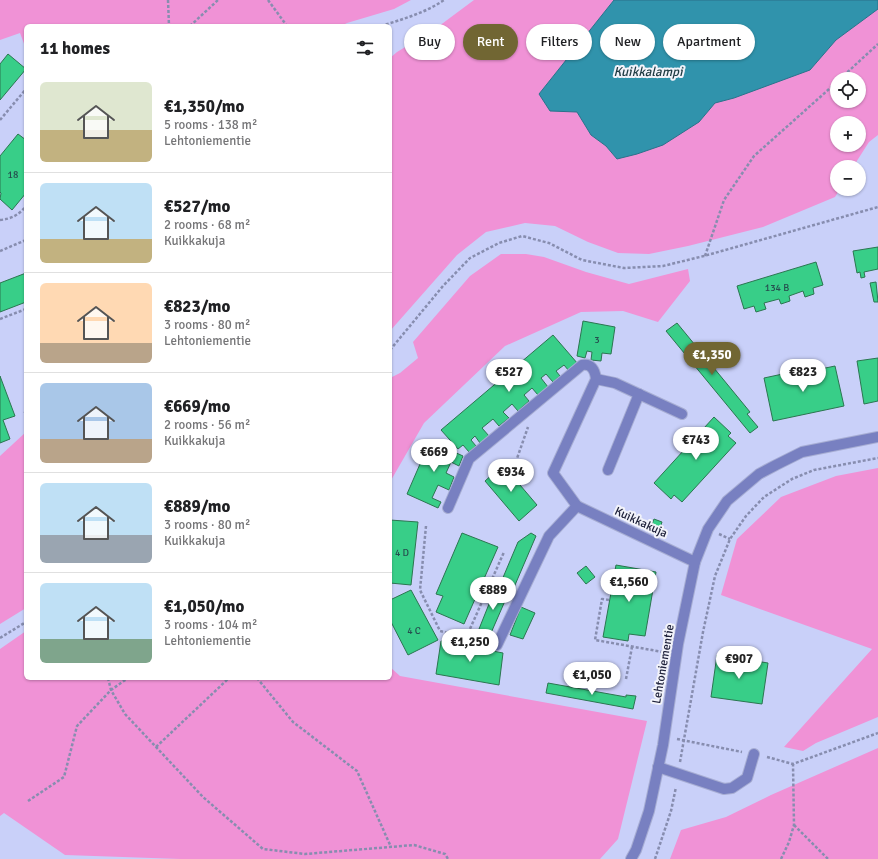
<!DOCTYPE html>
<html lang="en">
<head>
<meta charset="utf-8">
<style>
  body { margin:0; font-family:Signika,sans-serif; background:#f2f2f2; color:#202124; height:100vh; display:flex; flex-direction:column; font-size:15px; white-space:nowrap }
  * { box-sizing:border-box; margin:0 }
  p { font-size:13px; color:#757577 }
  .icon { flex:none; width:22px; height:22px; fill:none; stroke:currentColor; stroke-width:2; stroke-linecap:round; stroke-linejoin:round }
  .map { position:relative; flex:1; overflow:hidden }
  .panel { position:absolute; left:24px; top:24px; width:368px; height:656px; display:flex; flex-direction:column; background:#fff; border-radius:6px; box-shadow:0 1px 3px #0004 }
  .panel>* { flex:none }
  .hud { position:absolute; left:404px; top:24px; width:380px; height:36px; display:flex; gap:8px }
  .fabs { position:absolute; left:830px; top:72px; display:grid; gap:8px }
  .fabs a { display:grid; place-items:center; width:36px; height:36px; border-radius:50%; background:#fff; box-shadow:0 1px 3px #0004; font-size:20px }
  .price { position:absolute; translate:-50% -34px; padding:0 9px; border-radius:14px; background:#fff; color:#222; font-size:13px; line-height:26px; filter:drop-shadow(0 1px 2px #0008) }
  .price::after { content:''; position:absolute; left:50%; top:24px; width:12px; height:9px; margin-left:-6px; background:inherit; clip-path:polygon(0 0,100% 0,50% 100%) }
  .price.active { background:#716633; color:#fff }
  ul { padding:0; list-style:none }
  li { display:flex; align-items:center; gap:12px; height:100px; padding:0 16px }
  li+li { border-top:1px solid #e0e0e0 }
  li span { display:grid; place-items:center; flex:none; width:112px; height:80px; border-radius:6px; color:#555 }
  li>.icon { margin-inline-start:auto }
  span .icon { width:48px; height:48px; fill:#fffc; stroke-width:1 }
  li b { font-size:17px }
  h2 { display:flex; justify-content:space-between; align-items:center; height:48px; padding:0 16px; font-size:17px }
  .chip { padding:0 14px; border-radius:18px; background:#fff; box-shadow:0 1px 3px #0004; font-size:14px; line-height:36px }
  .chip.active { background:#716633; color:#fff }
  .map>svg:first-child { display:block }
</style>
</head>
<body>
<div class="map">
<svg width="878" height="859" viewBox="0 0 878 859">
  <rect width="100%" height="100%" fill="#c9d0f9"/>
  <g fill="#f092d6" fill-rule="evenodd">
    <polygon points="0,0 411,0 394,9 347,23 341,26 26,26 26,49 20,33 0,40"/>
    <path d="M474,0H614L539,94L550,111L577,112L591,135L606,146L617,159L699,122L715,103L734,98L810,70L836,40L878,9V135L869,142L853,167H837V189H840L835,197L763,227L688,246L649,254L618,253L588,242L555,226L525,223L486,232L457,255L390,331V58L397,52L435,29ZM837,79H859V101H837ZM837,123H859V145H837Z"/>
    <polygon points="501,254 526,254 544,257 586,272 629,284 688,269 690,281 658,322 623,311 581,312 505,346 424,423 390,482 390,378 400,373 418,358 413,342 470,276"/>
    <polygon points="26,432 26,608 0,624 0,456"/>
    <polygon points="878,468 878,717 816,743 803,751 784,747 872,649 721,595 737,539 781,497 836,476"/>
    <polygon points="26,631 26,678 390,678 390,667 400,676 647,721 618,839 600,859 181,859 65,855 4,813 0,816 0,649"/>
    <polygon points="878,748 878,859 670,859 681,830 726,817 771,795"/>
  </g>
  <polygon fill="#3093ac" stroke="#2b718a" points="614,0 878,0 878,9 836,40 810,70 734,98 715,103 699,122 663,145 637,154 617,159 606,146 591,135 577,112 550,111 539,94"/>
  <g fill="#38ce88" stroke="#2b7650">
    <polygon points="8,54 26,69 0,100 0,64"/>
    <polygon points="18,134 26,140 26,193 12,210 0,199 1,193 0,192 0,156"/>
    <polygon points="878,247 878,269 864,272 865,277 861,278 860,272 857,273 853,251"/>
    <polygon points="816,262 823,285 813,288 814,294 805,297 803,291 789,296 790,301 781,304 779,299 764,303 766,309 756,312 754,306 744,309 737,286"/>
    <polygon points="26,273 26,302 0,312 0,283"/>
    <polygon points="876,282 878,302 874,302 870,283"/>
    <polygon points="583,321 615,327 611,354 602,353 601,361 591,360 592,352 587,351 585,358 577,356"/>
    <polygon points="677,323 750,412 747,414 758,427 750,433 666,331"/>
    <polygon points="553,335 578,364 569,371 564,365 556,371 560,376 553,382 546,374 541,378 548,387 538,395 532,388 524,395 529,401 518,411 512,404 503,412 509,418 499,426 493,419 482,428 489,436 480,443 475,436 471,440 476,446 469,452 463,445 458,449 441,430"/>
    <polygon points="878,358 878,401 864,404 857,361"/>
    <polygon points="835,366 844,406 773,421 764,378 792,372 792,375"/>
    <polygon points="0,376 15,416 3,420 10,439 0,443"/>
    <polygon points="714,417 731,433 728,436 736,443 682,502 674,495 671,499 654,483"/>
    <polygon points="430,441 463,456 459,466 451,462 446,473 454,477 449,490 438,485 432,498 441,502 438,508 407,494"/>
    <polygon points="503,465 537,505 519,521 485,481"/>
    <polygon points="654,519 662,522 660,528 652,524"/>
    <polygon points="390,520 418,522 411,585 390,583"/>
    <polygon points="462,533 498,547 464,624 436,612 443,596 436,594"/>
    <polygon points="531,533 536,536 512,592 499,587 518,542"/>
    <polygon points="616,565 656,572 645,636 629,634 628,641 603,637"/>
    <polygon points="586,566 595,577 586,584 577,573"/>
    <polygon points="495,589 508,594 491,633 479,629"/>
    <polygon points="411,590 438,640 408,655 390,620 390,600"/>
    <polygon points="521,607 535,613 523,639 510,635"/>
    <polygon points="441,641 503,653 499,685 436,674"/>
    <polygon points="717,655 768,663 762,704 711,697"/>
    <polygon points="548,683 626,697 626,695 636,696 633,709 546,693"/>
  </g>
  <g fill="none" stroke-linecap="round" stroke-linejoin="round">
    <g stroke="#a7add3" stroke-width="12">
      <g id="minor">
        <polyline points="596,379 615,383 682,414"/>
        <polyline points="608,470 639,394"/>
        <path d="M448,508L469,459L582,365C591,363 595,370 596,379L553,473L577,506L695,562"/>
        <polyline points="497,645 549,536 577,506"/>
        <polyline points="658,767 724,789 732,788 747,778 754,754"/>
        <polyline points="631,859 636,850 649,811 663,745 678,644 695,562 708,529 727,501 759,474 776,465 802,452 878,437"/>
      </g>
    </g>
    <g stroke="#878daf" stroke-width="2.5" stroke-dasharray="3 2" stroke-linecap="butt">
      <polyline points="168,0 169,26"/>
      <polyline points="268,0 287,26"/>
      <polyline points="190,26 218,0"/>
      <path d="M381,26C403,19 425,13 444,0"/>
      <polyline points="840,79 878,44"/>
      <polyline points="0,120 26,89"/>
      <path d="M0,220C11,219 19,215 26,206"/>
      <polyline points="0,251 26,240"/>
      <polyline points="705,256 724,200 754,156 837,82"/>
      <polyline points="0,319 26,309"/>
      <polyline points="390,350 443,286 470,258 499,243 522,236 549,243 582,260 624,268 663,266 704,256 878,207"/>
      <polyline points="24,413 26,412"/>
      <polyline points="514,467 528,427"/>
      <polyline points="426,526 420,590 440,631 485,642"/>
      <polyline points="719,534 730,539"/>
      <polyline points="609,600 602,599 595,640 663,652"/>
      <polyline points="0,638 26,622"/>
      <polyline points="466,638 504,552"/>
      <polyline points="108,678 111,690 125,714 203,797 263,849 305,854 414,845 445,854 448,859"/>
      <polyline points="257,678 293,722 357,771 391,847"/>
      <polyline points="626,679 632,647"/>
      <polyline points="677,739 742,752"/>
      <polyline points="156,747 229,678"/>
      <polyline points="767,757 793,764 878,733"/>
      <polyline points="680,762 703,632 715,576 730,539 746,516 764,497 792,479 814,470 878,458"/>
      <polyline points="28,801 64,777 77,726 111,690 128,678"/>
      <polyline points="794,825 828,859"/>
      <polyline points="655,859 671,811 676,787"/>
      <polyline points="781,859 789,842 794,825 793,764"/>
    </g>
    <use href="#minor" stroke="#7880c1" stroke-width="10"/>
  </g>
  <g text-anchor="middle" stroke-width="4" stroke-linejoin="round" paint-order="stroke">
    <g font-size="10" fill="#264e4f">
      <text x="13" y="178">18</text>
      <text x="777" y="291">134 B</text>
      <text x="597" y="343">3</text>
      <text x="402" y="556">4 D</text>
      <text x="414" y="634">4 C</text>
    </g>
    <g font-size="12" fill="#20233c" stroke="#f2f3fa">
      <text transform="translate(641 522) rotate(25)" y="4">Kuikkakuja</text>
      <text transform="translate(663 664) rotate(-80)" y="4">Lehtoniementie</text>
    </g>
    <g font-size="13" font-style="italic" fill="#1d3a42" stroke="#f2f3fa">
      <text x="648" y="76">Kuikkalampi</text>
    </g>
  </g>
</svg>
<div class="fabs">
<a><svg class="icon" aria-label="locate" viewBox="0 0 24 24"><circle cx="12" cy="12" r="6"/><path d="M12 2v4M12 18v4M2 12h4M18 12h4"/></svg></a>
<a>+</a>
<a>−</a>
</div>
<b class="price active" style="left:712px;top:376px">€1,350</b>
<b class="price" style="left:509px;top:393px">€527</b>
<b class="price" style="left:803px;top:393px">€823</b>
<b class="price" style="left:696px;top:461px">€743</b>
<b class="price" style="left:434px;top:473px">€669</b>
<b class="price" style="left:511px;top:493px">€934</b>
<b class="price" style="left:629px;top:603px">€1,560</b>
<b class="price" style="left:493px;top:611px">€889</b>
<b class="price" style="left:470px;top:663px">€1,250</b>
<b class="price" style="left:739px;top:680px">€907</b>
<b class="price" style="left:592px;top:696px">€1,050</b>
<div class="hud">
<a class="chip">Buy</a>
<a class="chip active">Rent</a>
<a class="chip">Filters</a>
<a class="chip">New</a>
<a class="chip">Apartment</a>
</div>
<section class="panel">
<h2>11 homes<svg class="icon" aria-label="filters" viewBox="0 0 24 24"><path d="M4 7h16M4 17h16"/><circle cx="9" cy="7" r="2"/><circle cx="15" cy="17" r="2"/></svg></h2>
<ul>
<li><span style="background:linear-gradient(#dfe7d0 60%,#c2b280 0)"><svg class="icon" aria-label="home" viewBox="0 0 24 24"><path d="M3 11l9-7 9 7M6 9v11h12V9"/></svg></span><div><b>€1,350/mo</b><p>5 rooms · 138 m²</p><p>Lehtoniementie</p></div></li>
<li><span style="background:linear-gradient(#bfe0f5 70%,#c2b280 0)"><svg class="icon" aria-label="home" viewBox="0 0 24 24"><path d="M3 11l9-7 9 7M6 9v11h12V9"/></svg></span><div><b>€527/mo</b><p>2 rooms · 68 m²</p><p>Kuikkakuja</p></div></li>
<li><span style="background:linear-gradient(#ffd9b3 75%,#b9a48a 0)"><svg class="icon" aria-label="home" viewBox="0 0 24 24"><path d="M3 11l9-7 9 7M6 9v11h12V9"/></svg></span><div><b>€823/mo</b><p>3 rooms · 80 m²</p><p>Lehtoniementie</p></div></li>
<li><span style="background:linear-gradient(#a9c7e8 70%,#b9a48a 0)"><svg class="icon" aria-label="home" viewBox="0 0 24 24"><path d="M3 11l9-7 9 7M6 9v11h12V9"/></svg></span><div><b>€669/mo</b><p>2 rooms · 56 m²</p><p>Kuikkakuja</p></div></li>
<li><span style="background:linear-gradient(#bfe0f5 65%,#9aa5b1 0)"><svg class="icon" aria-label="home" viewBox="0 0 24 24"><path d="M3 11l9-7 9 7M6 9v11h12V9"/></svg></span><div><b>€889/mo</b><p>3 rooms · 80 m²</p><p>Kuikkakuja</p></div></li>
<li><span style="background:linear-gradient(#bfe0f5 70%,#7fa58c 0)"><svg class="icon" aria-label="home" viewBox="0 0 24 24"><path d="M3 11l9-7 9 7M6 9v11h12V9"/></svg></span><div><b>€1,050/mo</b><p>3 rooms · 104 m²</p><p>Lehtoniementie</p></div></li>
</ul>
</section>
</div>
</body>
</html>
